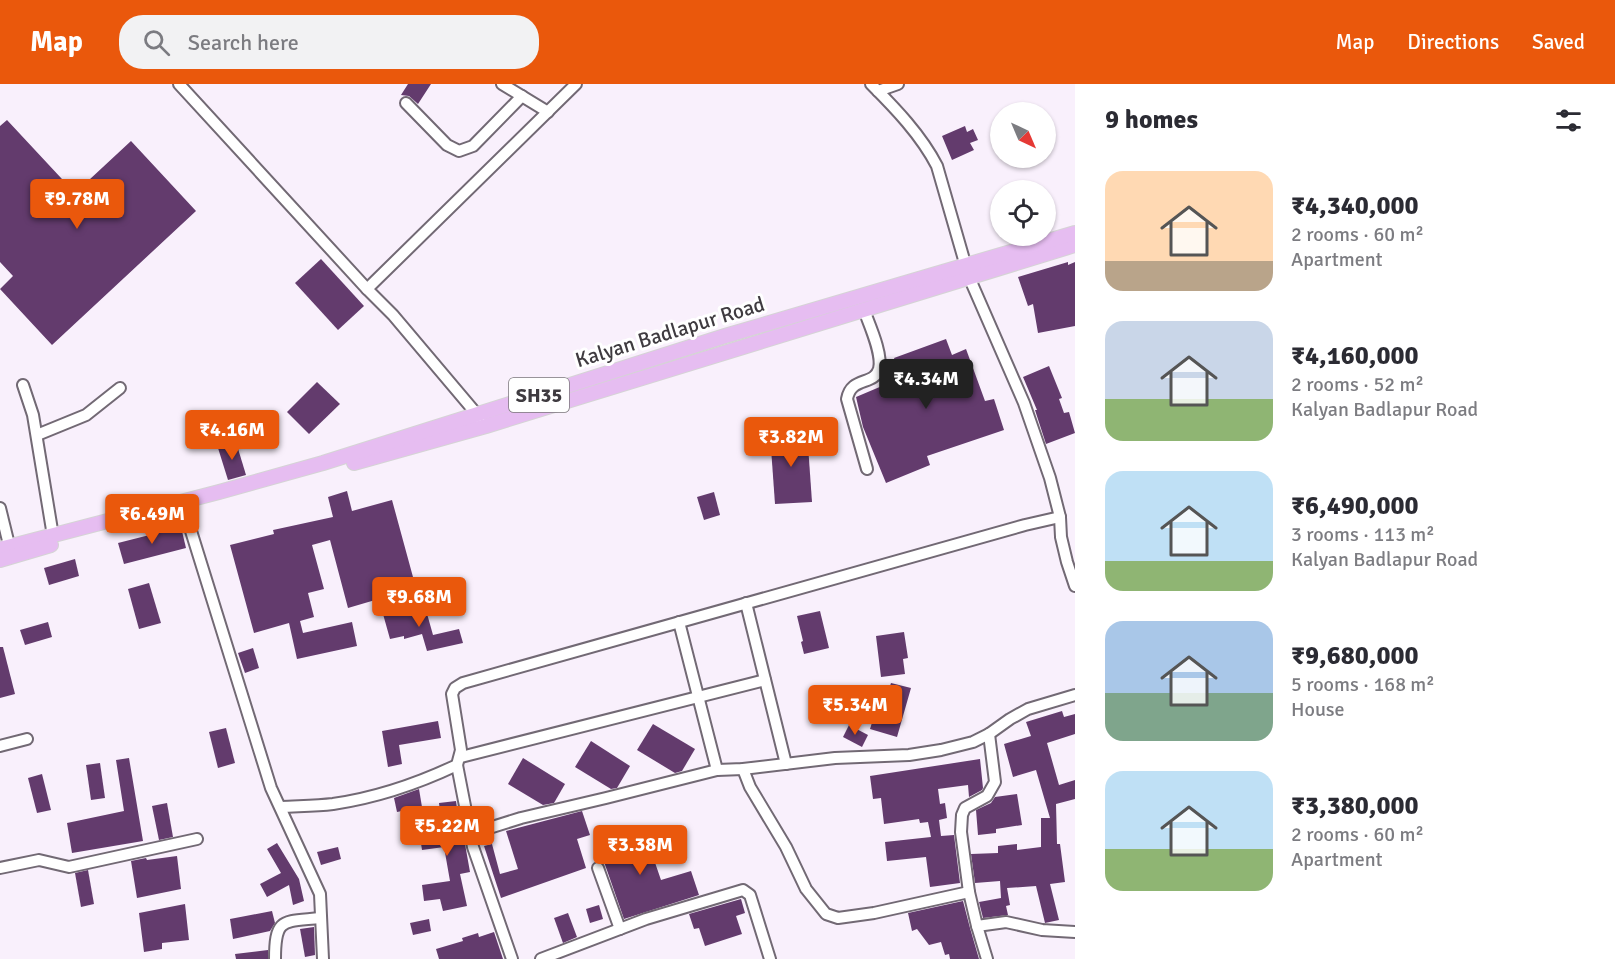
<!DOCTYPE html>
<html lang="en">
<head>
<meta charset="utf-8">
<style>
  body { margin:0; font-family:Signika,sans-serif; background:#f2f2f3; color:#2b2b33; height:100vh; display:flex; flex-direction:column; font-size:22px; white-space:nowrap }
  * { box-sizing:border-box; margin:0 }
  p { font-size:20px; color:#7c7c81 }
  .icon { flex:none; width:33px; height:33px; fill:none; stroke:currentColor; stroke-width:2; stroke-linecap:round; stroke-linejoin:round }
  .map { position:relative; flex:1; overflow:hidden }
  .sheet { display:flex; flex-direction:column; background:#fff; width:540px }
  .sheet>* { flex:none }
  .needle { width:39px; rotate:136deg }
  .controls { position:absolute; left:990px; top:18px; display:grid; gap:12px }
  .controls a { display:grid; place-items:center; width:66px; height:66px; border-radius:50%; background:#fff; box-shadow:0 2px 4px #0004; font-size:30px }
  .price { position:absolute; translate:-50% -51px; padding:0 14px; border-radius:6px; background:#ea580c; color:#fff; font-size:20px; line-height:39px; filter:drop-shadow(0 2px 3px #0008) }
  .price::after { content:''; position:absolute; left:50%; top:36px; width:18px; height:14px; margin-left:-9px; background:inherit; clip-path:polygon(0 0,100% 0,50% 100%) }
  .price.active { background:#222; color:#fff }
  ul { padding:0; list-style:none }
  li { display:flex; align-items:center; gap:18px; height:150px; padding:0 30px }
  li span { display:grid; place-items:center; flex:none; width:168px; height:120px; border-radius:18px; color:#555 }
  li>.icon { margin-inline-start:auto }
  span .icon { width:72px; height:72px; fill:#fffc; stroke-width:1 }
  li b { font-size:26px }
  h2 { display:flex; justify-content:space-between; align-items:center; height:72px; padding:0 30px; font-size:26px }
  header { display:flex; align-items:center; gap:36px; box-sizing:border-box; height:84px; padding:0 30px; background:#ea580c; color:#fff }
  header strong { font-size:28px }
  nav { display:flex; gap:33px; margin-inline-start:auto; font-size:21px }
  .search { width:420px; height:54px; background:#f2f2f3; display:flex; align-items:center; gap:15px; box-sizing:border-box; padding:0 21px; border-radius:24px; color:#7c7c81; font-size:22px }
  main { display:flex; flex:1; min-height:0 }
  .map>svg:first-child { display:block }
</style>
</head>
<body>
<header>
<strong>Map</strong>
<div class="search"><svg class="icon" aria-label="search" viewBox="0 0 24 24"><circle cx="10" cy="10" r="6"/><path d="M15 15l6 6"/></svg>Search here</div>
<nav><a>Map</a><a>Directions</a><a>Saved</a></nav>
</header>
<main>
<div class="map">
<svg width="1075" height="875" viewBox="0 0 1075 875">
  <rect width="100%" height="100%" fill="#f9f0fc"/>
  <g fill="#633b6d">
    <polygon points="408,0 431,0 418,20 409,12 401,11"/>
    <polygon points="7,36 75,109 131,57 196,127 52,261 0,205 13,192 0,178 0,42"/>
    <polygon points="965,42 967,48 973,45 978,56 970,59 974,66 952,76 942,52"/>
    <polygon points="321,175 364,222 338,246 295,199"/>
    <polygon points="1068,178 1068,181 1075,178 1075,242 1038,249 1033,220 1028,222 1018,193"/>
    <polygon points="946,255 952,271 966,265 985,317 994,315 1004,346 927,372 930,381 886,399 863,343 856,313 901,294 894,274"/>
    <polygon points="1049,282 1062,314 1059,315 1064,329 1069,328 1075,349 1046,360 1035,326 1037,326 1023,293"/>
    <polygon points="317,298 340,320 309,350 287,328"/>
    <polygon points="807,347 812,418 775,420 770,350"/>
    <polygon points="236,358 246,391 228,396 218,364"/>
    <polygon points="347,407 352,427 392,416 416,504 348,524 330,456 312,461 324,505 308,509 314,533 300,537 303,549 352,538 357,562 297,575 289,539 254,549 230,461 274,450 273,446 333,433 328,413"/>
    <polygon points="714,408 720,431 704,436 697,413"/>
    <polygon points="181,443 186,464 124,480 118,459"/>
    <polygon points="75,475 79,492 49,501 44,484"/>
    <polygon points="149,499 161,539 139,545 128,505"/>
    <polygon points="424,519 433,551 459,545 463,559 427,567 422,550 404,555 404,552 390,555 383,530"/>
    <polygon points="820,527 829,564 804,570 801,558 803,557 797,532"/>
    <polygon points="48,538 52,553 25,561 20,546"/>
    <polygon points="904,548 908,574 903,575 905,590 881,593 876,552"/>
    <polygon points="0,563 3,563 15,610 0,614"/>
    <polygon points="253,564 259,584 245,589 238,569"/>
    <polygon points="891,599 911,604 897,653 870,645 880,613 886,614"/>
    <polygon points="1062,627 1064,633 1075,630 1075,650 1047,659 1059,701 1075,696 1075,715 1056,720 1057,760 1060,760 1065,798 1050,800 1059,836 1045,839 1036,802 1007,804 1010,821 1006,822 1008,831 983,834 979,818 1001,814 1000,797 975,799 971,770 998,769 998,762 1017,760 1017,766 1041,763 1041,734 1050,734 1036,686 1013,693 1004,660 1031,652 1026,638"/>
    <polygon points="438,637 441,654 399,661 402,680 388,683 382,647"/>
    <polygon points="653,640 695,665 682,687 675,689 637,666"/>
    <polygon points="849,641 868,651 862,663 843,653"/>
    <polygon points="226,644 235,679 218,684 209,648"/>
    <polygon points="591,657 630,682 617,704 611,705 575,683"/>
    <polygon points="129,674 143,757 72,769 67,739 124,727 116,676"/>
    <polygon points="523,674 565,700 554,719 543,721 508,700"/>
    <polygon points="980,675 983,704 982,706 969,713 968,701 938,705 940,720 945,719 947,734 939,736 941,752 954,751 960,799 930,803 926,773 887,777 885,758 931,753 928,738 920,739 919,735 884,740 881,714 873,715 870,692"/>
    <polygon points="100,679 105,714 91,716 86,681"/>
    <polygon points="42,690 51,726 37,729 28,694"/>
    <polygon points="419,705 422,723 397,728 394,714"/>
    <polygon points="1017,710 1022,741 996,745 996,749 978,751 976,726 991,719 995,713"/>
    <polygon points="456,717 462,760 465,760 470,788 460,790 467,822 443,827 440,815 424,817 422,801 450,797 444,763 422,766 418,740 441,737 439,719"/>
    <polygon points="167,719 173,753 159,756 152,722"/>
    <polygon points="582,727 590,751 577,755 586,784 501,814 484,762 492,760 500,790 518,785 506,747"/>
    <polygon points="626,741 636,772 651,767 661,796 691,787 699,811 624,835 595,752"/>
    <polygon points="277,759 299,795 304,817 293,821 289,801 267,813 260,800 281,789 267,765"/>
    <polygon points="338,763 341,775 321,781 317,768"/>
    <polygon points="177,772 181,805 137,814 131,777 146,774 147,776"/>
    <polygon points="88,786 94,820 81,823 75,789"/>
    <polygon points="741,815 745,829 736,832 742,850 705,862 699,844 694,845 689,830"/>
    <polygon points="963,817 970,844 979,875 950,875 949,870 945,871 941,858 929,861 917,845 912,847 908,829"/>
    <polygon points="185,820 189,856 162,859 162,865 144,868 139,829"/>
    <polygon points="599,821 603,835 590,839 586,825"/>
    <polygon points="272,827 275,839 270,847 233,855 230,835"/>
    <polygon points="568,829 577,853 563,859 554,834"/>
    <polygon points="429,835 431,847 413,851 410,839"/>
    <polygon points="314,843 315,871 305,873 300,845"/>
    <polygon points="494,848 503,875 439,875 436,865 463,857 462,854 478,849 479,853"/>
    <polygon points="268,866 268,875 236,875 235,870"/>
  </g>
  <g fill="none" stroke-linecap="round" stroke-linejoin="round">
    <g stroke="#726974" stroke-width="14">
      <g id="minor">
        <polyline points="179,0 367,205"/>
        <polyline points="502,0 548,28"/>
        <path d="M871,0C895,24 921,51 937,82L969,193L1024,319L1050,394L1060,433L1061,453L1067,478L1075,502"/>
        <polyline points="878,7 898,0"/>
        <polyline points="406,19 447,61 459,67 473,62 522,12"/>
        <path d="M864,226C869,240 883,270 879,285C874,302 851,292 847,315L867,385"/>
        <polyline points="23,301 33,331 53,452"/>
        <polyline points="480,334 393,231 367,205 576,0"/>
        <polyline points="37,351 86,331 120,304"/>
        <polyline points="182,418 271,704 320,810 323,875"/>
        <polyline points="0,424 11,469"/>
        <polyline points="746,519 786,680"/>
        <polyline points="679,538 717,686"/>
        <polyline points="0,662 27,655"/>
        <polyline points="461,673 765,596"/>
        <polyline points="457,681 473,763 512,875"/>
        <polyline points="743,685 750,703 786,763 806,805 826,830 838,834 874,829 969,808"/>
        <path d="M281,723C298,722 316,722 333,720C375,714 419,699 457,681L461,666L452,610L455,604L463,599L1025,441L1060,433"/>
        <polyline points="470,750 521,734 606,714 717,686 743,685 835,674 909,671 941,666 973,658 989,650 1010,635 1028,625 1075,611"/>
        <polyline points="0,784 39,776 69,783 197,755"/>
        <polyline points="598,784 620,845"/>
        <polyline points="977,842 1006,838 1042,846 1075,848"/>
        <path d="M275,875C275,833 283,838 320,834"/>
        <polyline points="541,875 646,835 743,806 750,811 770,875"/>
        <polyline points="987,875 977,842 969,808 961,748 962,731 965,724 987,712 995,698 989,650"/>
      </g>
    </g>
    <g stroke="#d5d4d5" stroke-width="16">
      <g id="major">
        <polyline points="354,379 486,342 1075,161"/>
        <polyline points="0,465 219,408 323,379 725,252 1075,149"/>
        <polyline points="0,476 51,461"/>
      </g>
    </g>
    <use href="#minor" stroke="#fff" stroke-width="10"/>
    <use href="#major" stroke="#e6bdf1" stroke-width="14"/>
  </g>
  <g text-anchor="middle" stroke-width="6" stroke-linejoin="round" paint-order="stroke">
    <rect fill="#fff" stroke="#797679" stroke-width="1.5" x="509" y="294" width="60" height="34" rx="4.5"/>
    <g font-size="20" font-weight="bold" fill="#3f3b40">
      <text x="539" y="318">SH35</text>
    </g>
    <g font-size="21" fill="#3f3b40" stroke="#fff">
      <text transform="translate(670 248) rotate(-17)" y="7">Kalyan Badlapur Road</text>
    </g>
  </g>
</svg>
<div class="controls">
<a><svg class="needle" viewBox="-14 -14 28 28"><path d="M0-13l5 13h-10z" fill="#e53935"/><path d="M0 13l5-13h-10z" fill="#7c7c81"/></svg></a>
<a><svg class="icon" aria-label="locate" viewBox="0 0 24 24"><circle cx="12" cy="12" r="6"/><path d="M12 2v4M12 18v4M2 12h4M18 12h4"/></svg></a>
</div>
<b class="price" style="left:77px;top:146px">₹9.78M</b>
<b class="price active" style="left:926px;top:326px">₹4.34M</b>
<b class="price" style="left:232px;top:377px">₹4.16M</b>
<b class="price" style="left:791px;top:384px">₹3.82M</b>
<b class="price" style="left:152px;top:461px">₹6.49M</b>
<b class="price" style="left:419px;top:544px">₹9.68M</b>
<b class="price" style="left:855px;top:652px">₹5.34M</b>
<b class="price" style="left:447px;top:773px">₹5.22M</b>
<b class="price" style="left:640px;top:792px">₹3.38M</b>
</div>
<section class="sheet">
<h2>9 homes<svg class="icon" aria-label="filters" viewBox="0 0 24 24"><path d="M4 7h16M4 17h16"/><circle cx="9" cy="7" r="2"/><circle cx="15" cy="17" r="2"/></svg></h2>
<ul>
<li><span style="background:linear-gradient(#ffd9b3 75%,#b9a48a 0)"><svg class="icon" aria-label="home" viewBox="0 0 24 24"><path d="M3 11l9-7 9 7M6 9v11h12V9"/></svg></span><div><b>₹4,340,000</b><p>2 rooms · 60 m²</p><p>Apartment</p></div></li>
<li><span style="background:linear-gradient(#c9d6e8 65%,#8fb573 0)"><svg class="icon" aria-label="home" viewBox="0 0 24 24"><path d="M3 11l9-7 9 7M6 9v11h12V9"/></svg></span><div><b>₹4,160,000</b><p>2 rooms · 52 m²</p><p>Kalyan Badlapur Road</p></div></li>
<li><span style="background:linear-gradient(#bfe0f5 75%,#8fb573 0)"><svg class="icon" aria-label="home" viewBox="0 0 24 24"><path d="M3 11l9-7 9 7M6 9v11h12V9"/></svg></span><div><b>₹6,490,000</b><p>3 rooms · 113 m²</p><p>Kalyan Badlapur Road</p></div></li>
<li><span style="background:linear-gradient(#a9c7e8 60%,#7fa58c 0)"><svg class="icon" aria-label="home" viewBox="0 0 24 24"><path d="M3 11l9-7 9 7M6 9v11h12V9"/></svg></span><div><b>₹9,680,000</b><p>5 rooms · 168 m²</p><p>House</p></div></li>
<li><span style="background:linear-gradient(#bfe0f5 65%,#8fb573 0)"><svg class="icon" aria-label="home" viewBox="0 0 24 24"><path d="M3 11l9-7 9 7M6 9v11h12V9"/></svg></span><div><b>₹3,380,000</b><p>2 rooms · 60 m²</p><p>Apartment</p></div></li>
</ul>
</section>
</main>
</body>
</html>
